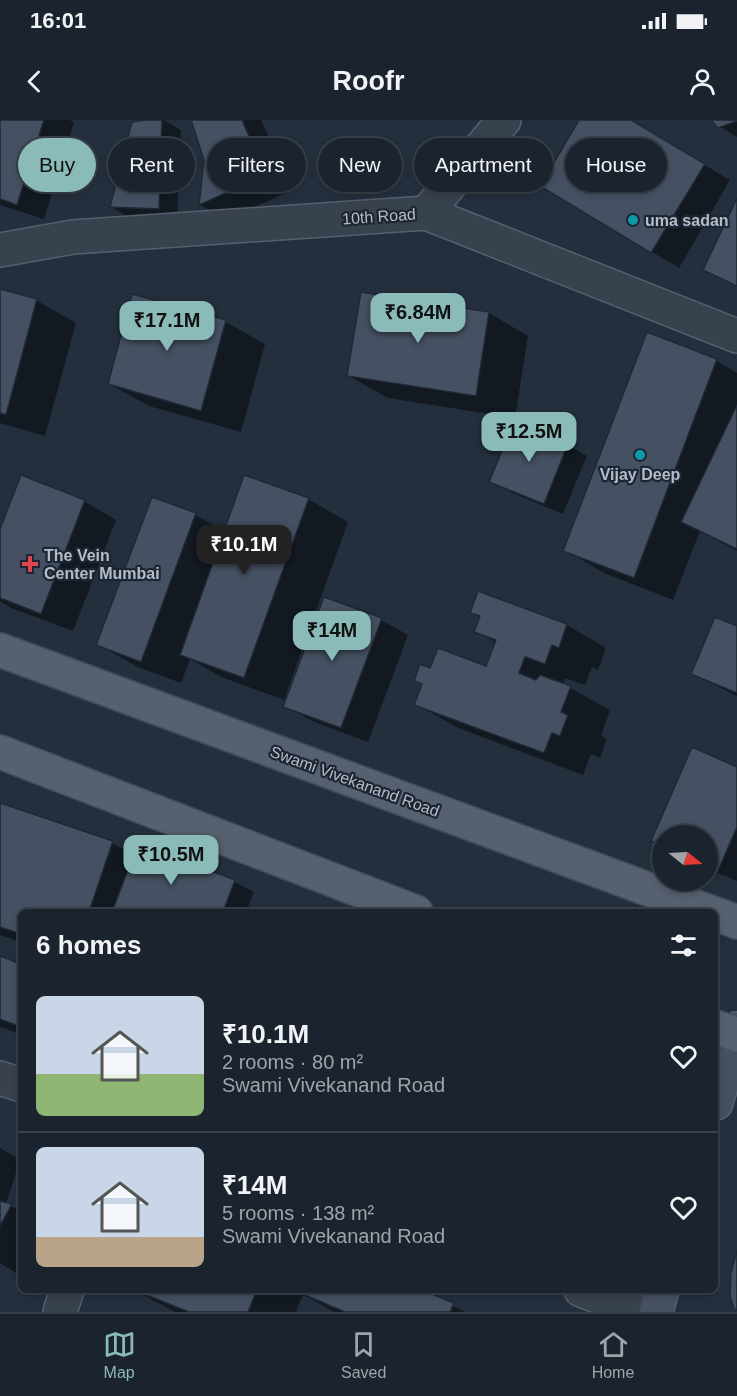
<!DOCTYPE html>
<html lang="en">
<head>
<meta charset="utf-8">
<style>
  body { margin:0; font-family:Helvetica,sans-serif; background:#242b36; color:#f1f3f6; height:100vh; display:flex; flex-direction:column; font-size:22px; white-space:nowrap }
  * { box-sizing:border-box; margin:0 }
  p { font-size:20px; color:#a0a4aa }
  .icon { flex:none; width:33px; height:33px; fill:none; stroke:currentColor; stroke-width:2; stroke-linecap:round; stroke-linejoin:round }
  .map { position:relative; flex:1; overflow:hidden }
  .details { position:absolute; left:18px; top:789px; width:700px; height:384px; display:flex; flex-direction:column; background:#1b232e; border-radius:9px; box-shadow:0 3px 9px #0003,0 0 0 2px #39404a }
  .details>* { flex:none }
  .guide { position:absolute; left:18px; top:18px; width:702px; height:54px; display:flex; gap:12px }
  .needle { width:39px; rotate:108deg }
  .tools { position:absolute; left:652px; top:705px; display:grid; gap:12px }
  .tools a { display:grid; place-items:center; width:66px; height:66px; border-radius:50%; background:#1b232e; box-shadow:0 3px 9px #0003,0 0 0 2px #39404a; font-size:30px }
  .price { position:absolute; translate:-50% -51px; padding:0 14px; border-radius:12px; background:#8bbbb9; color:#111; font-size:20px; line-height:39px; filter:drop-shadow(0 2px 3px #0008) }
  .price::after { content:''; position:absolute; left:50%; top:36px; width:18px; height:14px; margin-left:-9px; background:inherit; clip-path:polygon(0 0,100% 0,50% 100%) }
  .price.current { background:#222; color:#fff }
  ul { padding:0; list-style:none }
  li { display:flex; align-items:center; gap:18px; height:150px; padding:0 18px }
  li+li { border-top:2px solid #39404a }
  li span { display:grid; place-items:center; flex:none; width:168px; height:120px; border-radius:9px; color:#555 }
  li>.icon { margin-inline-start:auto }
  span .icon { width:72px; height:72px; fill:#fffc; stroke-width:1 }
  li b { font-size:26px }
  h2 { display:flex; justify-content:space-between; align-items:center; height:72px; padding:0 18px; font-size:26px }
  .tag { padding:0 21px; border-radius:27px; background:#1b232e; box-shadow:0 3px 9px #0003,0 0 0 2px #39404a; font-size:21px; line-height:54px }
  .tag.current { background:#8bbbb9; color:#111 }
  .status { display:flex; justify-content:space-between; align-items:center; height:42px; padding:0 30px; background:#1b232e; direction:ltr }
  .status svg { height:16px; fill:currentColor }
  header { display:flex; justify-content:space-between; align-items:center; height:78px; padding:0 18px; background:#1b232e; font-size:27px; font-weight:700 }
  .tabs { display:flex; justify-content:space-around; align-items:center; height:84px; border-top:2px solid #39404a; background:#1b232e; font-size:16px; color:#a0a4aa }
  .tabs a { display:grid; justify-items:center; gap:3px }
  .tabs .current { color:#8bbbb9 }
  .map>svg:first-child { display:block }
</style>
</head>
<body>
<div class="status"><b>16:01</b><svg viewBox="0 0 49 12"><path d="M0 12V9h3v3zM5 12V6h3v6zM10 12V3h3v9zM15 12V0h3v12zM26 1h20v11H26zM47 4h2v5h-2z"/></svg></div>
<header><svg class="icon" aria-label="back" viewBox="0 0 24 24"><path d="M15 5l-7 7 7 7"/></svg>Roofr<svg class="icon" aria-label="person" viewBox="0 0 24 24"><circle cx="12" cy="8" r="4"/><path d="M4 21q1-7 8-7t8 7"/></svg></header>
<div class="map">
<svg width="737" height="1192" viewBox="0 0 737 1192">
  <rect width="100%" height="100%" fill="#242f3e"/>
  <g fill="#0007">
    <polygon points="0,0 70,0 74,3 44,99 0,85"/>
    <polygon points="156,0 164,0 181,10 177,99 130,98 111,87"/>
    <polygon points="192,0 261,0 292,70 227,100 200,85 205,40"/>
    <polygon points="580,0 629,0 730,60 679,148 542,66"/>
    <polygon points="713,0 737,0 737,17 719,6"/>
    <polygon points="0,171 36,180 76,203 45,316 0,303"/>
    <polygon points="362,174 489,193 528,216 515,298 388,278 349,256"/>
    <polygon points="133,176 226,202 265,224 241,312 149,286 109,264"/>
    <polygon points="648,214 717,241 737,253 737,431 700,411 673,480 604,453 565,430"/>
    <polygon points="515,304 568,325 587,336 563,394 510,372 491,361"/>
    <polygon points="153,378 196,395 225,412 308,379 348,402 284,580 221,557 190,539 181,563 138,547 98,525"/>
    <polygon points="84,381 116,400 73,511 11,488 0,481 0,413"/>
    <polygon points="472,492 567,505 606,528 598,550 592,547 585,565 565,558 563,564 610,590 601,615 607,619 600,638 591,634 583,655 456,607 416,584 431,550 487,548 496,523 476,511 481,497"/>
    <polygon points="381,500 408,515 368,622 312,601 285,586"/>
    <polygon points="737,508 737,576 693,554"/>
    <polygon points="737,648 737,761 708,749 708,716 663,716 663,726 653,721"/>
    <polygon points="0,685 112,723 135,736 139,725 235,762 254,772 246,792 21,792 21,822 0,815"/>
    <polygon points="0,838 21,845 21,914 0,907"/>
    <polygon points="0,1028 20,1040 6,1084 21,1091 21,1156 0,1143"/>
    <polygon points="134,1170 418,1170 466,1192 334,1192 303,1174 296,1192 175,1192"/>
  </g>
  <g fill="#455162" stroke="#1f2835" stroke-width="1.5">
    <polygon points="0,0 44,0 17,85 0,79"/>
    <polygon points="145,0 162,0 159,89 110,87 132,2"/>
    <polygon points="191,0 242,0 266,55 199,85 204,40"/>
    <polygon points="579,0 631,0 705,44 651,133 540,66"/>
    <polygon points="711,0 737,0 737,1 718,8"/>
    <polygon points="737,78 737,166 703,150"/>
    <polygon points="0,169 37,179 6,295 0,293"/>
    <polygon points="361,172 489,192 476,276 347,256"/>
    <polygon points="132,174 226,200 201,291 108,264"/>
    <polygon points="647,212 717,239 634,458 563,431"/>
    <polygon points="737,285 737,429 681,402"/>
    <polygon points="514,302 568,324 544,384 489,362"/>
    <polygon points="21,355 85,380 41,494 0,478 0,409"/>
    <polygon points="244,355 309,378 244,558 180,535"/>
    <polygon points="152,377 196,393 141,542 96,525"/>
    <polygon points="478,471 567,504 559,528 552,525 545,544 525,537 519,553 536,560 540,555 571,566 561,592 568,595 560,616 552,613 544,633 414,585 422,564 414,561 420,544 430,548 438,528 486,546 496,520 474,512 480,496 470,493"/>
    <polygon points="324,477 382,498 341,608 283,587"/>
    <polygon points="715,497 737,506 737,573 691,554"/>
    <polygon points="692,627 737,647 737,707 718,751 708,746 708,716 663,716 663,726 651,721"/>
    <polygon points="0,683 113,721 89,792 21,792 21,814 0,807"/>
    <polygon points="138,723 235,760 223,792 112,792"/>
    <polygon points="0,836 21,844 21,907 0,899"/>
    <polygon points="0,1081 12,1084 0,1106"/>
    <polygon points="737,1130 737,1190 734,1189 730,1176 731,1153"/>
    <polygon points="134,1170 257,1170 248,1192 189,1192"/>
    <polygon points="293,1170 422,1170 454,1183 450,1192 345,1192"/>
  </g>
  <g fill="none" stroke-linecap="round" stroke-linejoin="round">
    <g stroke="#565f6c" stroke-width="36">
      <g id="street">
        <polyline points="426,93 504,0"/>
        <polyline points="0,130 73,117 426,93 737,216"/>
        <polyline points="0,958 21,965"/>
        <polyline points="581,1170 639,1192"/>
        <polyline points="60,1192 67,1170"/>
      </g>
    </g>
    <g stroke="#565f6c" stroke-width="36">
      <g id="secondary">
        <polyline points="716,983 737,909"/>
        <polyline points="656,1192 662,1170"/>
      </g>
    </g>
    <g stroke="#414a57" stroke-width="36">
      <g id="primary">
        <polyline points="0,530 710,792"/>
        <polyline points="0,632 416,792"/>
        <polyline points="716,794 737,802"/>
        <polyline points="716,907 737,915"/>
      </g>
    </g>
    <use href="#street" stroke="#38414e" stroke-width="33"/>
    <use href="#secondary" stroke="#465061" stroke-width="33"/>
    <use href="#primary" stroke="#56606e" stroke-width="33"/>
  </g>
  <g fill="#0f9aa8" stroke="#1d2633" stroke-width="2">
    <circle cx="633" cy="100" r="6"/>
    <circle cx="640" cy="335" r="6"/>
  </g>
  <path fill="#e0444e" stroke="#1d2633" stroke-width="2" d="M27 435h6v6h6v6h-6v6h-6v-6h-6v-6h6z"/>
  <g text-anchor="middle" stroke-width="4.5" stroke-linejoin="round" paint-order="stroke">
    <g font-size="16" fill="#b4bcc9" stroke="#1d2633">
      <text transform="translate(379 96) rotate(-4)" y="6">10th Road</text>
      <text transform="translate(355 661) rotate(20)" y="6">Swami Vivekanand Road</text>
    </g>
    <g font-size="16" font-weight="bold" fill="#b4bcc9" stroke="#1d2633" text-anchor="start">
      <text x="645" y="106">uma sadan</text>
      <text x="640" y="360" text-anchor="middle">Vijay Deep</text>
      <text x="44" y="441">The Vein<tspan x="44" dy="18">Center Mumbai</tspan></text>
    </g>
  </g>
</svg>
<div class="tools">
<a><svg class="needle" viewBox="-14 -14 28 28"><path d="M0-13l5 13h-10z" fill="#e53935"/><path d="M0 13l5-13h-10z" fill="#a0a4aa"/></svg></a>
</div>
<b class="price" style="left:418px;top:224px">₹6.84M</b>
<b class="price" style="left:167px;top:232px">₹17.1M</b>
<b class="price" style="left:529px;top:343px">₹12.5M</b>
<b class="price current" style="left:244px;top:456px">₹10.1M</b>
<b class="price" style="left:332px;top:542px">₹14M</b>
<b class="price" style="left:171px;top:766px">₹10.5M</b>
<div class="guide">
<a class="tag current">Buy</a>
<a class="tag">Rent</a>
<a class="tag">Filters</a>
<a class="tag">New</a>
<a class="tag">Apartment</a>
<a class="tag">House</a>
</div>
<section class="details">
<h2>6 homes<svg class="icon" aria-label="filters" viewBox="0 0 24 24"><path d="M4 7h16M4 17h16"/><circle cx="9" cy="7" r="2"/><circle cx="15" cy="17" r="2"/></svg></h2>
<ul>
<li><span style="background:linear-gradient(#c9d6e8 65%,#8fb573 0)"><svg class="icon" aria-label="home" viewBox="0 0 24 24"><path d="M3 11l9-7 9 7M6 9v11h12V9"/></svg></span><div><b>₹10.1M</b><p>2 rooms · 80 m²</p><p>Swami Vivekanand Road</p></div><svg class="icon" aria-label="heart" viewBox="0 0 24 24"><path d="M12 20l-8-8c-3-5 5-10 8-4 3-6 11-1 8 4z"/></svg></li>
<li><span style="background:linear-gradient(#c9d6e8 75%,#b9a48a 0)"><svg class="icon" aria-label="home" viewBox="0 0 24 24"><path d="M3 11l9-7 9 7M6 9v11h12V9"/></svg></span><div><b>₹14M</b><p>5 rooms · 138 m²</p><p>Swami Vivekanand Road</p></div><svg class="icon" aria-label="heart" viewBox="0 0 24 24"><path d="M12 20l-8-8c-3-5 5-10 8-4 3-6 11-1 8 4z"/></svg></li>
</ul>
</section>
</div>
<nav class="tabs">
<a class="current"><svg class="icon" aria-label="map" viewBox="0 0 24 24"><path d="M3 6l6-2 6 2 6-2v14l-6 2-6-2-6 2zM9 4v14M15 6v14"/></svg>Map</a>
<a><svg class="icon" aria-label="saved" viewBox="0 0 24 24"><path d="M7 4h10v16l-5-4-5 4z"/></svg>Saved</a>
<a><svg class="icon" aria-label="home" viewBox="0 0 24 24"><path d="M3 11l9-7 9 7M6 9v11h12V9"/></svg>Home</a>
</nav>
</body>
</html>
